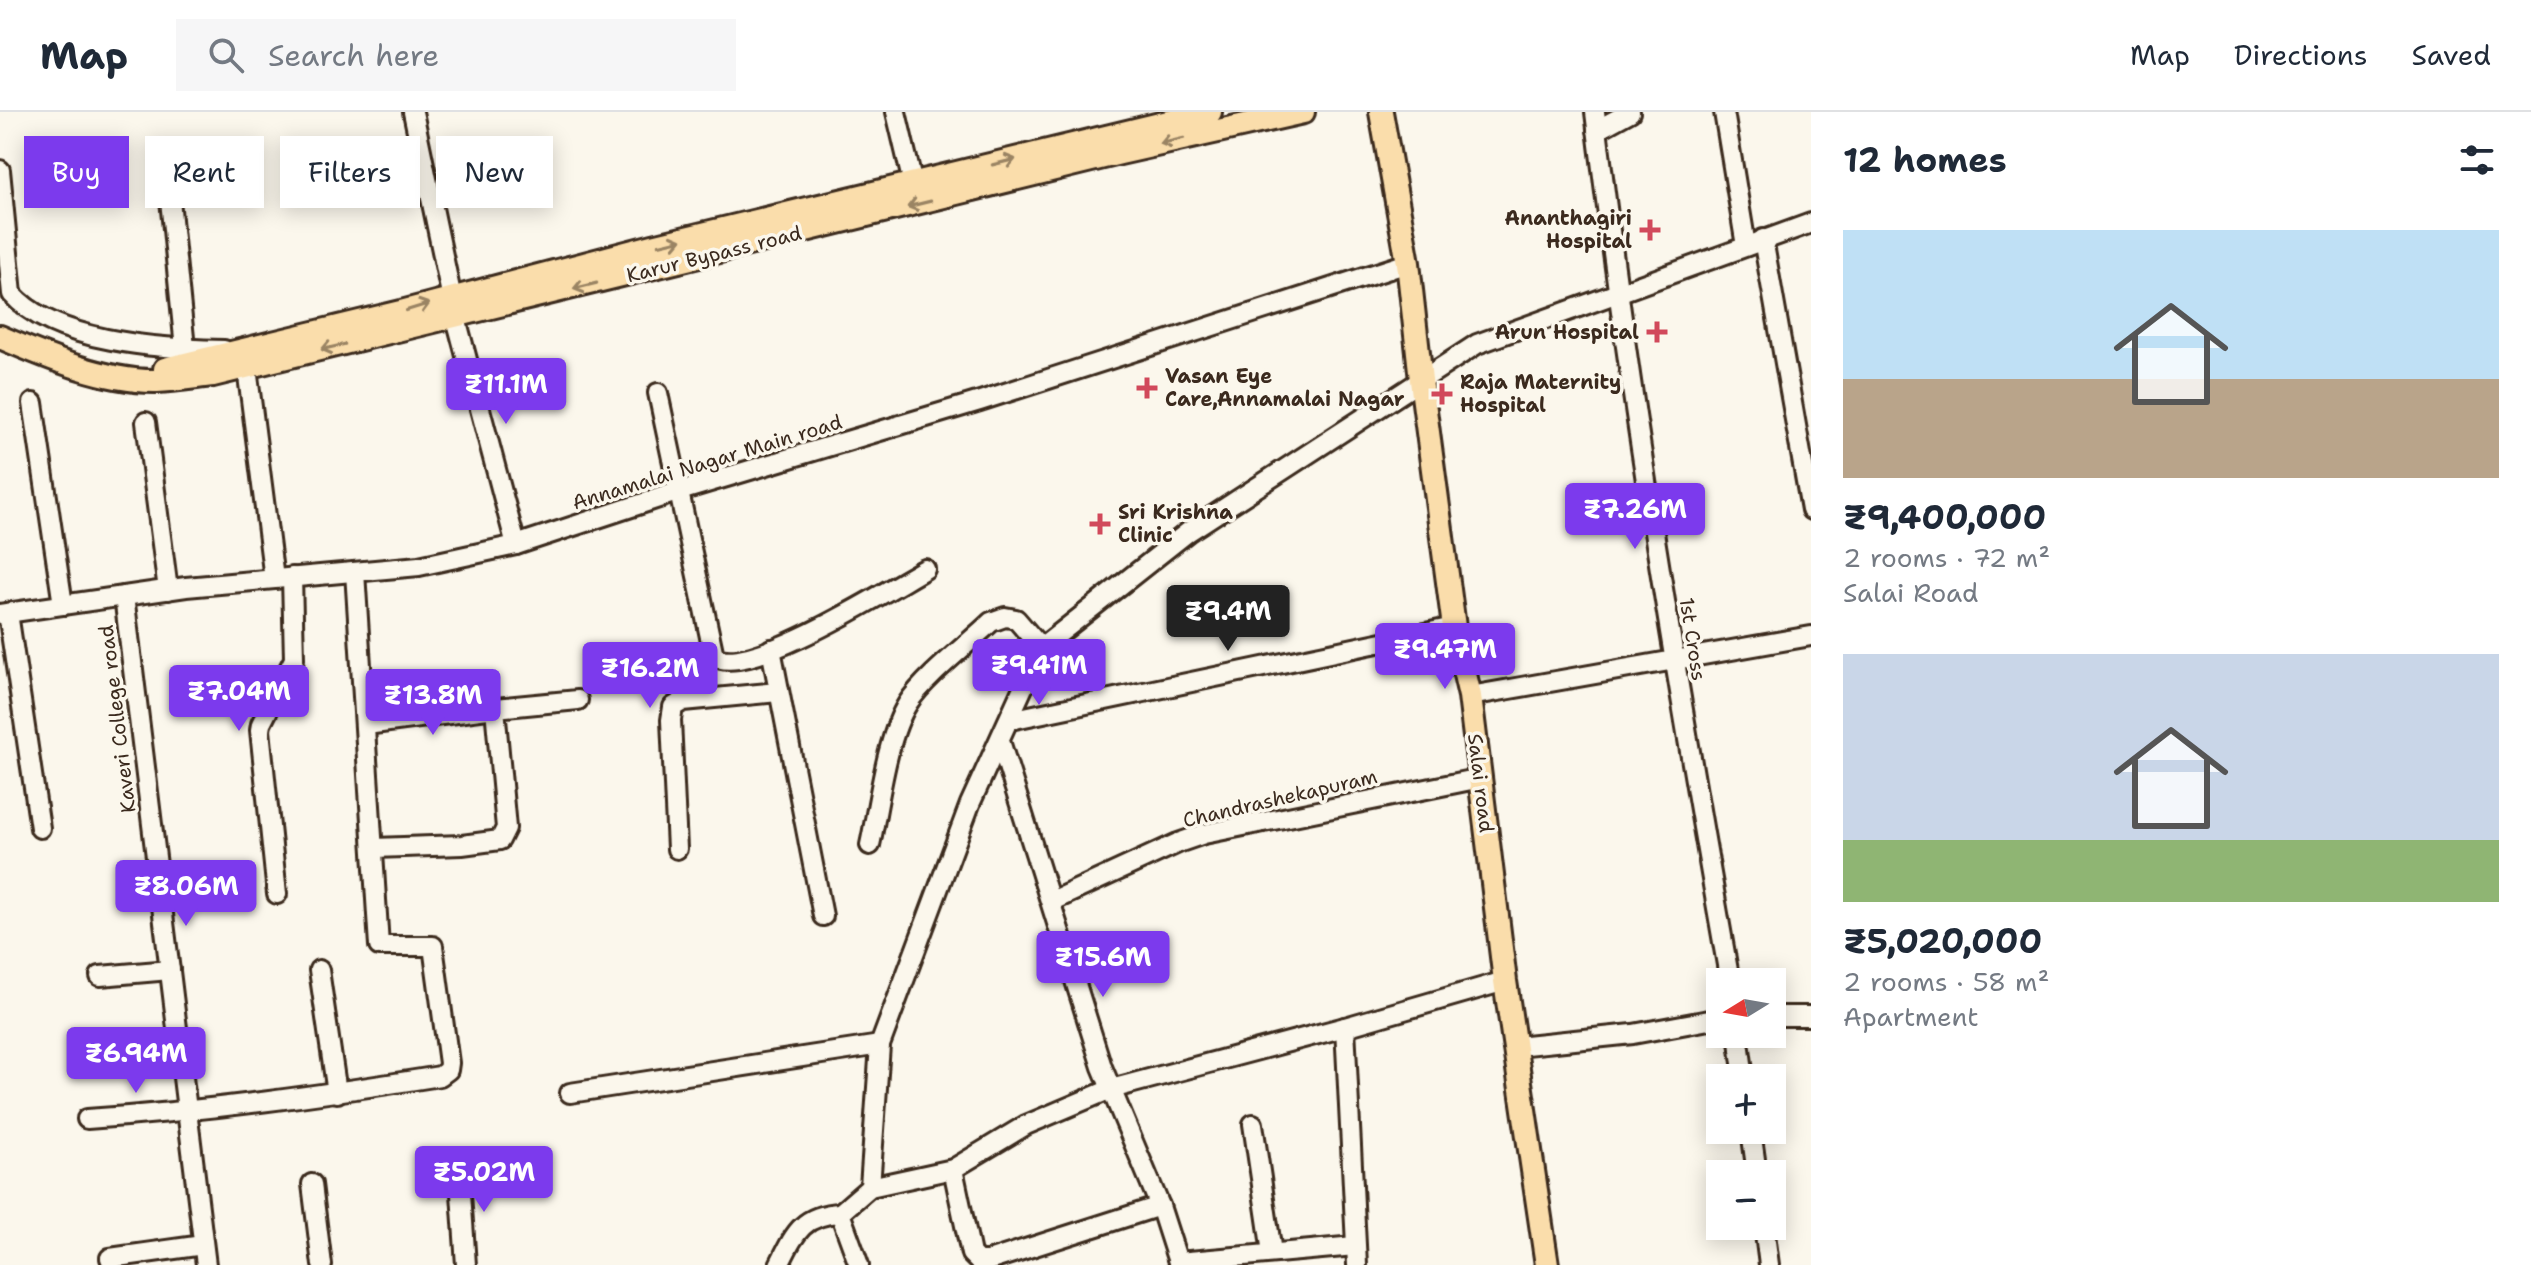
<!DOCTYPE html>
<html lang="en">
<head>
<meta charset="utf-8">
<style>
  body { margin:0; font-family:"Shantell Sans",sans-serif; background:#f6f6f7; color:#1f2937; height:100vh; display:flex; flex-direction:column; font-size:30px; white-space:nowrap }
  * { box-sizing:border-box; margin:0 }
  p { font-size:26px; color:#747a83 }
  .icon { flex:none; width:44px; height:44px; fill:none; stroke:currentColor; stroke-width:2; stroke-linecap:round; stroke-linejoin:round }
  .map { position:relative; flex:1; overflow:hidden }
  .sheet { display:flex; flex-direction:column; background:#fff; width:720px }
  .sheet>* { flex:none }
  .hud { position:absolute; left:24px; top:24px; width:760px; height:72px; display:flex; gap:16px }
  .needle { width:52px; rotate:259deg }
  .fabs { position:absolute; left:1706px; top:856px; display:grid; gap:16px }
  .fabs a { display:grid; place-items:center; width:80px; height:80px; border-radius:0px; background:#fff; box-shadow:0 4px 20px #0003; font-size:40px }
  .price { position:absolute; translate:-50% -68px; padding:0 18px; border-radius:8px; background:#7c3aed; color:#fff; font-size:26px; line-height:52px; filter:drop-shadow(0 2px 4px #0008) }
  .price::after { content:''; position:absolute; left:50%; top:48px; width:24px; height:18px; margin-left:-12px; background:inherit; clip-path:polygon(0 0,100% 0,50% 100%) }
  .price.active { background:#222; color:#fff }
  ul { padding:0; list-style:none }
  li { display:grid; align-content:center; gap:16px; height:424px; padding:0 32px }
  li span { display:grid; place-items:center; height:248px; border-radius:0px; color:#555 }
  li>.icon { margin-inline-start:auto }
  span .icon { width:144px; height:144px; fill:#fffc; stroke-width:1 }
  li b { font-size:34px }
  h2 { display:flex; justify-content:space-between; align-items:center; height:96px; padding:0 32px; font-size:34px }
  .tag { padding:0 28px; border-radius:0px; background:#fff; box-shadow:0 4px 20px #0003; font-size:28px; line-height:72px }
  .tag.active { background:#7c3aed; color:#fff }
  header { display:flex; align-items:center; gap:48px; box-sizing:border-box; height:112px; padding:0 40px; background:#fff; border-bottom:2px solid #e0e1e3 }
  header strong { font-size:38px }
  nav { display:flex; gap:44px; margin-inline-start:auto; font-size:28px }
  .search { width:560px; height:72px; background:#f6f6f7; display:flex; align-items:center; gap:20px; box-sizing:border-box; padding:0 28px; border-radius:0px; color:#747a83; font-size:30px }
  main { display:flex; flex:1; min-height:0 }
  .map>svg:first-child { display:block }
</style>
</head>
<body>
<header>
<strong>Map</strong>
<div class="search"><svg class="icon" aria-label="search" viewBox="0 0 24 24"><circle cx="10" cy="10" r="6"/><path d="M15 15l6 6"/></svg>Search here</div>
<nav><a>Map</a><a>Directions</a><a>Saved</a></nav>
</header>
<main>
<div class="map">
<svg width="1811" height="1153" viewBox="0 0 1811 1153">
  <rect width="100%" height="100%" fill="#fbf7ec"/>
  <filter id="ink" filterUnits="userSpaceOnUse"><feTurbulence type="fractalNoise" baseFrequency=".0125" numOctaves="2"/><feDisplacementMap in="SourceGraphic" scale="16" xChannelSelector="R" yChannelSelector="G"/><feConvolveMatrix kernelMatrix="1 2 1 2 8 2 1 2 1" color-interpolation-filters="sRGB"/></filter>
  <g filter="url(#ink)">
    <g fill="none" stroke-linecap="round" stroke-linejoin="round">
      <g stroke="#3b2a1e" stroke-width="24">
        <g id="minor">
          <polyline points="413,0 456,206 516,433"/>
          <polyline points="896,0 913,72"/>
          <path d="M1595,0C1630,292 1679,581 1730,870"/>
          <polyline points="1724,0 1746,134"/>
          <polyline points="1597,18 1630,0"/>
          <path d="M0,58L12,182C55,231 163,237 224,238"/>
          <polyline points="167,58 185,236"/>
          <polyline points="1763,127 1811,398"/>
          <polyline points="247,256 274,467"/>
          <path d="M658,281L714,544C748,567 889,477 925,457"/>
          <polyline points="33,291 63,493"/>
          <polyline points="146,310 168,478"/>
          <polyline points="124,484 206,1153"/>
          <polyline points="8,501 40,716"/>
          <polyline points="0,502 186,475 419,454 516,433 680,379 980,289 1408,151"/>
          <polyline points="771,537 823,804"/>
          <polyline points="1470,584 1811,524"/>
          <polyline points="1010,608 1454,515"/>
          <polyline points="366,613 495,596"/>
          <polyline points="1000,629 1102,955 1160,1094 1179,1153"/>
          <path d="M870,733C879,692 886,626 908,591C924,566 968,532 991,510L1005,505L1016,507L1041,536"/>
          <polyline points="374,736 462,733 500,728 506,716 495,596 578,588"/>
          <polyline points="677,737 671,608 673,595 683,589 778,580"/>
          <polyline points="277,782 260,618 261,612 294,547 292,465"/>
          <polyline points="1052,789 1178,731 1204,722 1481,666"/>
          <polyline points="319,858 337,981"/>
          <polyline points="100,864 170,858"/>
          <polyline points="1772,904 1811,904"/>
          <polyline points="1345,915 1357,1153"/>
          <polyline points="1738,922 1744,966"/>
          <polyline points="1516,934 1633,922 1720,906"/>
          <polyline points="570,981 880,933"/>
          <path d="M87,1007C207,999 321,983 440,964L448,958L449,951L433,834H379L355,460"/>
          <polyline points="1253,1012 1272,1141"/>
          <polyline points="1751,1018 1757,1062"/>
          <polyline points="459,1053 466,1153"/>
          <polyline points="953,1057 971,1142 978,1149 988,1149 1160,1094"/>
          <polyline points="312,1072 322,1153"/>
          <polyline points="870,1075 880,933 970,692 1041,536 1188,420 1477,232 1811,111"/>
          <polyline points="1764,1114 1769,1153"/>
          <polyline points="110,1146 203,1133"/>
          <polyline points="1178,1150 1355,1134"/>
          <path d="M779,1153C795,1121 802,1103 840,1101"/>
          <polyline points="859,1153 840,1101 870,1075 953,1057 1026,1013 1111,977 1345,915 1505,869"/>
        </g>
      </g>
      <g stroke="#3b2a1e" stroke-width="28">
        <g id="major">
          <polyline points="1381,0 1408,151 1421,268 1454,515 1470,584 1505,869 1547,1153"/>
          <path d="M0,225C46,245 106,270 157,269C175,268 195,265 213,263L1120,41L1303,0"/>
          <polyline points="165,257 401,200 653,134 1210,0"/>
        </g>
      </g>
      <use href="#minor" stroke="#fbf7ec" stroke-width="18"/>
      <use href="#major" stroke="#faddab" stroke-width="22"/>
    </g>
    <defs><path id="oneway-shaft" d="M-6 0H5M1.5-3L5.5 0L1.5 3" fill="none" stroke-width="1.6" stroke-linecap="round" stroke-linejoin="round" transform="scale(2)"/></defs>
    <g stroke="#9a8464">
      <use href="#oneway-shaft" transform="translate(1172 29) rotate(167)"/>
      <use href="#oneway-shaft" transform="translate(1004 50) rotate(-14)"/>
      <use href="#oneway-shaft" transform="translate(919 92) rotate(166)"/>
      <use href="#oneway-shaft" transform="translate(670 130) rotate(-13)"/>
      <use href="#oneway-shaft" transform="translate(585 174) rotate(166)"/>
      <use href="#oneway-shaft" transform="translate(418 195) rotate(-17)"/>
      <use href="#oneway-shaft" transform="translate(333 235) rotate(167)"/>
    </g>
  </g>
  <g fill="#d1495b" stroke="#fbf7ec" stroke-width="3">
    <path d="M1646 106h8v8h8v8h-8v8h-8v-8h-8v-8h8z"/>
    <path d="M1653 208h8v8h8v8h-8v8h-8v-8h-8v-8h8z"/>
    <path d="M1143 264h8v8h8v8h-8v8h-8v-8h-8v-8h8z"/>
    <path d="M1438 270h8v8h8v8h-8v8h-8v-8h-8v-8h8z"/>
    <path d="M1096 400h8v8h8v8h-8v8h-8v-8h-8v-8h8z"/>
  </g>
  <g text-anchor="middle" stroke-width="7" stroke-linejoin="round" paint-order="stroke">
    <g font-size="20" font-weight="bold" fill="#3b2a1e" stroke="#fbf7ec" text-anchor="start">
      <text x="1632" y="113" text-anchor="end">Ananthagiri<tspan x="1632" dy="23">Hospital</tspan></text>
      <text x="1639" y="227" text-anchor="end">Arun Hospital</text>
      <text x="1165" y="271">Vasan Eye<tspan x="1165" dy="23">Care,Annamalai Nagar</tspan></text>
      <text x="1460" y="277">Raja Maternity<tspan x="1460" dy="23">Hospital</tspan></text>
      <text x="1118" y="407">Sri Krishna<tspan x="1118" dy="23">Clinic</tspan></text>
    </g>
    <g font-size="20" fill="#3b2a1e" stroke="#fbf7ec">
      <text transform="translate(714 142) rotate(-14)" y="7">Karur Bypass road</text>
      <text transform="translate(707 350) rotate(-17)" y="7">Annamalai Nagar Main road</text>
      <text transform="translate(1693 527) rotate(81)" y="7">1st Cross</text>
      <text transform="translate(117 607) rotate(-97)" y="7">Kaveri College road</text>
      <text transform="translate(1481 671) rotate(83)" y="7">Salai road</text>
      <text transform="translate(1280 686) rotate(-13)" y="7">Chandrashekapuram</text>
    </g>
  </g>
</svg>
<div class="fabs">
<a><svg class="needle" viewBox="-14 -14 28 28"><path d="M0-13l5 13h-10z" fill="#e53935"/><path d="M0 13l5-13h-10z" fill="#747a83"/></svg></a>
<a>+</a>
<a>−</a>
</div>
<b class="price" style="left:506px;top:314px">₹11.1M</b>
<b class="price" style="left:1635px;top:439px">₹7.26M</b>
<b class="price active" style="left:1228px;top:541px">₹9.4M</b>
<b class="price" style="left:1445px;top:579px">₹9.47M</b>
<b class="price" style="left:1039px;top:595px">₹9.41M</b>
<b class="price" style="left:650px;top:598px">₹16.2M</b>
<b class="price" style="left:239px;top:621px">₹7.04M</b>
<b class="price" style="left:433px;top:625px">₹13.8M</b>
<b class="price" style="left:186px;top:816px">₹8.06M</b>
<b class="price" style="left:1103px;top:887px">₹15.6M</b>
<b class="price" style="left:136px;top:983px">₹6.94M</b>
<b class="price" style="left:484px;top:1102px">₹5.02M</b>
<div class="hud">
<a class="tag active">Buy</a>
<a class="tag">Rent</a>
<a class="tag">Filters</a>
<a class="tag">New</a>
</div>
</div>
<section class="sheet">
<h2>12 homes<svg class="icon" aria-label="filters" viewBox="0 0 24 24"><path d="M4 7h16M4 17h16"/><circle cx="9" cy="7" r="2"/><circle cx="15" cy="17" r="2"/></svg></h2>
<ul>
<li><span style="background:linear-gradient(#bfe0f5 60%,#b9a48a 0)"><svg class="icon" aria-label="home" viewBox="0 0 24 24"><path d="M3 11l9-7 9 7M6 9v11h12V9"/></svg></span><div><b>₹9,400,000</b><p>2 rooms · 72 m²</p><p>Salai Road</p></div></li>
<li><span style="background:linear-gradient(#c9d6e8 75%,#8fb573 0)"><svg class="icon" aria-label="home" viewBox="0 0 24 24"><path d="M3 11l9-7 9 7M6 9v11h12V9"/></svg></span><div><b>₹5,020,000</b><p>2 rooms · 58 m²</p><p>Apartment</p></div></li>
</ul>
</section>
</main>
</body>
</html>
